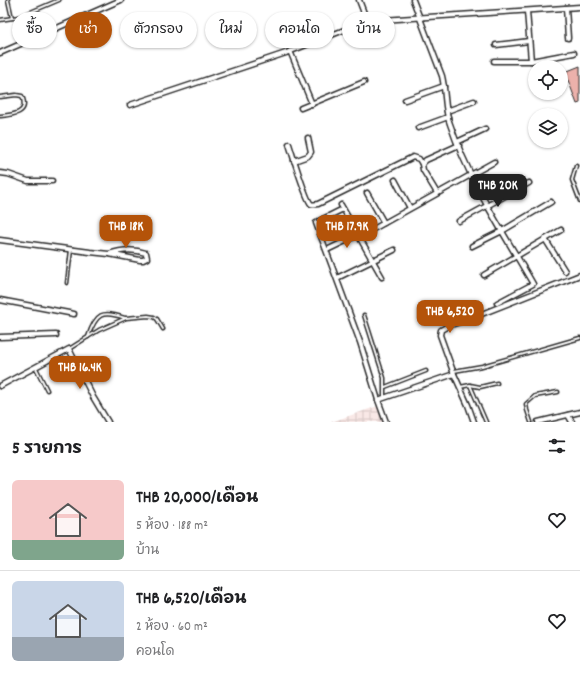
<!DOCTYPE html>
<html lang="th">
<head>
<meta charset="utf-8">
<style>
  body { margin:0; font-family:Dekko,"Playpen Sans Thai",sans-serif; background:#f2f2f2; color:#202124; height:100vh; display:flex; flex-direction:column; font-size:15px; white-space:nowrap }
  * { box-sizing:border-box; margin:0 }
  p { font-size:13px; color:#757577 }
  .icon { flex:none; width:22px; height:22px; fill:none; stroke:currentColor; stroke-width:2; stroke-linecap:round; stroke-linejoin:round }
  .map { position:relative; height:422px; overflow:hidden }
  .sheet { display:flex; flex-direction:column; background:#fff; flex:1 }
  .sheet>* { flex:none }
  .top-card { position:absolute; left:12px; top:12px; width:556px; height:36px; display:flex; gap:8px }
  .tools { position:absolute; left:528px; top:60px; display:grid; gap:8px }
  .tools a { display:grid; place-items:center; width:40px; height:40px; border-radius:50%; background:#fff; box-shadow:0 1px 3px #0004; font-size:20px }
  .price { position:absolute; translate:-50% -34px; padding:0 9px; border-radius:8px; background:#b45309; color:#fff; font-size:13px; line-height:26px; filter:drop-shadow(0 1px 2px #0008) }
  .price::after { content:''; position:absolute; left:50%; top:24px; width:12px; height:9px; margin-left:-6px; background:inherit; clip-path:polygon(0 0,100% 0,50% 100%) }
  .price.on { background:#222; color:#fff }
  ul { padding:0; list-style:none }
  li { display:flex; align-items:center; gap:12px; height:100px; padding:0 12px }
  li+li { border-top:1px solid #e0e0e0 }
  li span { display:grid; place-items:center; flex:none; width:112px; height:80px; border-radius:6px; color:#555 }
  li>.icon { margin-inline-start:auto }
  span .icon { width:48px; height:48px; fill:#fffc; stroke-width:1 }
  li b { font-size:17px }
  h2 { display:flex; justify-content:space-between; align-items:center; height:48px; padding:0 12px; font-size:17px }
  .pill { padding:0 14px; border-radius:18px; background:#fff; box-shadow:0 1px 3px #0004; font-size:14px; line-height:36px }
  .pill.on { background:#b45309; color:#fff }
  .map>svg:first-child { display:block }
</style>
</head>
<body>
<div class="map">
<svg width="580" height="422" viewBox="0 0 580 422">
  <defs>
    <pattern id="industrial-grid" width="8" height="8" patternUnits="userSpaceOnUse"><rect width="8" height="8" fill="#f9e8e6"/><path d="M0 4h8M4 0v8" fill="none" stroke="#d6c7c5"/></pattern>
  </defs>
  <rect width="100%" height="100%" fill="#fff"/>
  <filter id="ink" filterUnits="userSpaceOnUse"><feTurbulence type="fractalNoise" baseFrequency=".025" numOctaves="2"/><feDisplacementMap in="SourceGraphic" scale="8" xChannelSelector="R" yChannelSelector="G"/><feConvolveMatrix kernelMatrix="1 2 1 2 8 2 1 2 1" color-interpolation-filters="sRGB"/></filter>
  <g filter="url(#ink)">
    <polygon fill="url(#industrial-grid)" points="378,406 383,422 331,422"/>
    <polygon fill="#ecb1ab" stroke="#2b2b2b" points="580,66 580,103 577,104 565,72"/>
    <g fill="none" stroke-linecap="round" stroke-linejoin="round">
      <g stroke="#2b2b2b" stroke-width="5">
        <g id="lane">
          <polyline points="8,0 12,18"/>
          <polyline points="0,20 19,17 59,0"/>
          <path d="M0,97L16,95L22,96C30,114 12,115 0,116"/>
          <polyline points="576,166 572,180 580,201"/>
          <polyline points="67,283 71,250"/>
          <polyline points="364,315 384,378 384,397"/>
          <path d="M88,337C96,313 102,310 125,318"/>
          <polyline points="69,349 99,330 126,318 148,316 154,317 157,319 163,329"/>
          <polyline points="36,368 47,390"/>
          <polyline points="454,371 482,366 580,338"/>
          <polyline points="470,385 486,422"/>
          <polyline points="385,387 426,371"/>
          <polyline points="460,387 470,385 480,387 497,383"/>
          <polyline points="531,422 527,410 526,404 535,396 558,392"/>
        </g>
      </g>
      <g stroke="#2b2b2b" stroke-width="7">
        <g id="street">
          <path d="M413,0L442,76C446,92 444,109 450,124C469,181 503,232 533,284L497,303"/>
          <polyline points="566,8 568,38"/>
          <polyline points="527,11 531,61"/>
          <polyline points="367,21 580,7"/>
          <polyline points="496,45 529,41"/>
          <polyline points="290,51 312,104"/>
          <polyline points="0,53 121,0"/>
          <polyline points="494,61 531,61 574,53"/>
          <polyline points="405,100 444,86"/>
          <polyline points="130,105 286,53 367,21 359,0"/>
          <polyline points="301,108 364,82"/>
          <polyline points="447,111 474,101"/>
          <polyline points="418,128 448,117"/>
          <polyline points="457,142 485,129"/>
          <path d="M289,144C292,153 306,200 311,204C313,205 316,204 318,204L413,157L419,159L422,164"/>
          <polyline points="294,161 308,156 311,152 308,138"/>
          <polyline points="0,173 8,174 28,181 52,181"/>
          <polyline points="395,180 410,208"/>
          <polyline points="367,193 384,223"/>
          <polyline points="437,193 423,170 422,164 426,160 459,145"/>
          <polyline points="341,205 382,277"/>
          <polyline points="319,221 343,209"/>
          <polyline points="459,221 529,183"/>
          <polyline points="316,223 360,342 378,400"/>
          <polyline points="359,237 494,162"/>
          <polyline points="545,239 565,271"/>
          <path d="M0,240L90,252L109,254L140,260H143L147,258L146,253C134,249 120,250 109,254"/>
          <polyline points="472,246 502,231 551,202"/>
          <polyline points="329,249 358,235"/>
          <polyline points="484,275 561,230"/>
          <polyline points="339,277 394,250"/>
          <polyline points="0,300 74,314"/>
          <polyline points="0,337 56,335"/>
          <polyline points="454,374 468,405 474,422"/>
          <polyline points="0,386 69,349 93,397 108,422"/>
          <polyline points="568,415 572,422"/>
          <polyline points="386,422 378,400 454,374 440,335 441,330 448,326 469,319 580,275"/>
          <polyline points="538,422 580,412"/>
        </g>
      </g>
      <use href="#lane" stroke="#fff" stroke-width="2"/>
      <use href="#street" stroke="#fff" stroke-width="4"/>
    </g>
  </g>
</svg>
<div class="tools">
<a><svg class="icon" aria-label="locate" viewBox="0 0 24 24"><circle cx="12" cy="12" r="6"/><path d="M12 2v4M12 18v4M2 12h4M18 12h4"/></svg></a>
<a><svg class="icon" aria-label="layers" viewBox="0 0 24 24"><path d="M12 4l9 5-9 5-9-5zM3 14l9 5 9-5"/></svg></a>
</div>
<b class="price on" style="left:498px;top:208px">THB 20K</b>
<b class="price" style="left:126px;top:249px">THB 18K</b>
<b class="price" style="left:347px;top:249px">THB 17.9K</b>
<b class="price" style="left:450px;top:334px">THB 6,520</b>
<b class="price" style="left:80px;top:390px">THB 16.4K</b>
<div class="top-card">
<a class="pill">ซื้อ</a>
<a class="pill on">เช่า</a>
<a class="pill">ตัวกรอง</a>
<a class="pill">ใหม่</a>
<a class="pill">คอนโด</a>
<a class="pill">บ้าน</a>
</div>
</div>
<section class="sheet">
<h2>5 รายการ<svg class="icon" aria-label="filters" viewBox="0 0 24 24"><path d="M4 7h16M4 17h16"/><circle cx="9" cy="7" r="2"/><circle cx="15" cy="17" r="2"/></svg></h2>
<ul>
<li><span style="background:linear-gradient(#f6c9c9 75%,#7fa58c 0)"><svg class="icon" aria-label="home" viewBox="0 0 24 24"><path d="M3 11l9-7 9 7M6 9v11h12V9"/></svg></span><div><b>THB 20,000/เดือน</b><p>5 ห้อง · 188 m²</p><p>บ้าน</p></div><svg class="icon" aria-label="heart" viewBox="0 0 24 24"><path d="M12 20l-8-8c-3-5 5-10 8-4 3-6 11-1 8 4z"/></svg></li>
<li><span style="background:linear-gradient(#c9d6e8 70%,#9aa5b1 0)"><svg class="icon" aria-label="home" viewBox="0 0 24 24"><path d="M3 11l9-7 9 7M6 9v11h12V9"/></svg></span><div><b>THB 6,520/เดือน</b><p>2 ห้อง · 60 m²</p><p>คอนโด</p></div><svg class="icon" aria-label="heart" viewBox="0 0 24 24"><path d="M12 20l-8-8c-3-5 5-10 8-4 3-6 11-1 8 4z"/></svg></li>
</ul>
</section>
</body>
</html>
